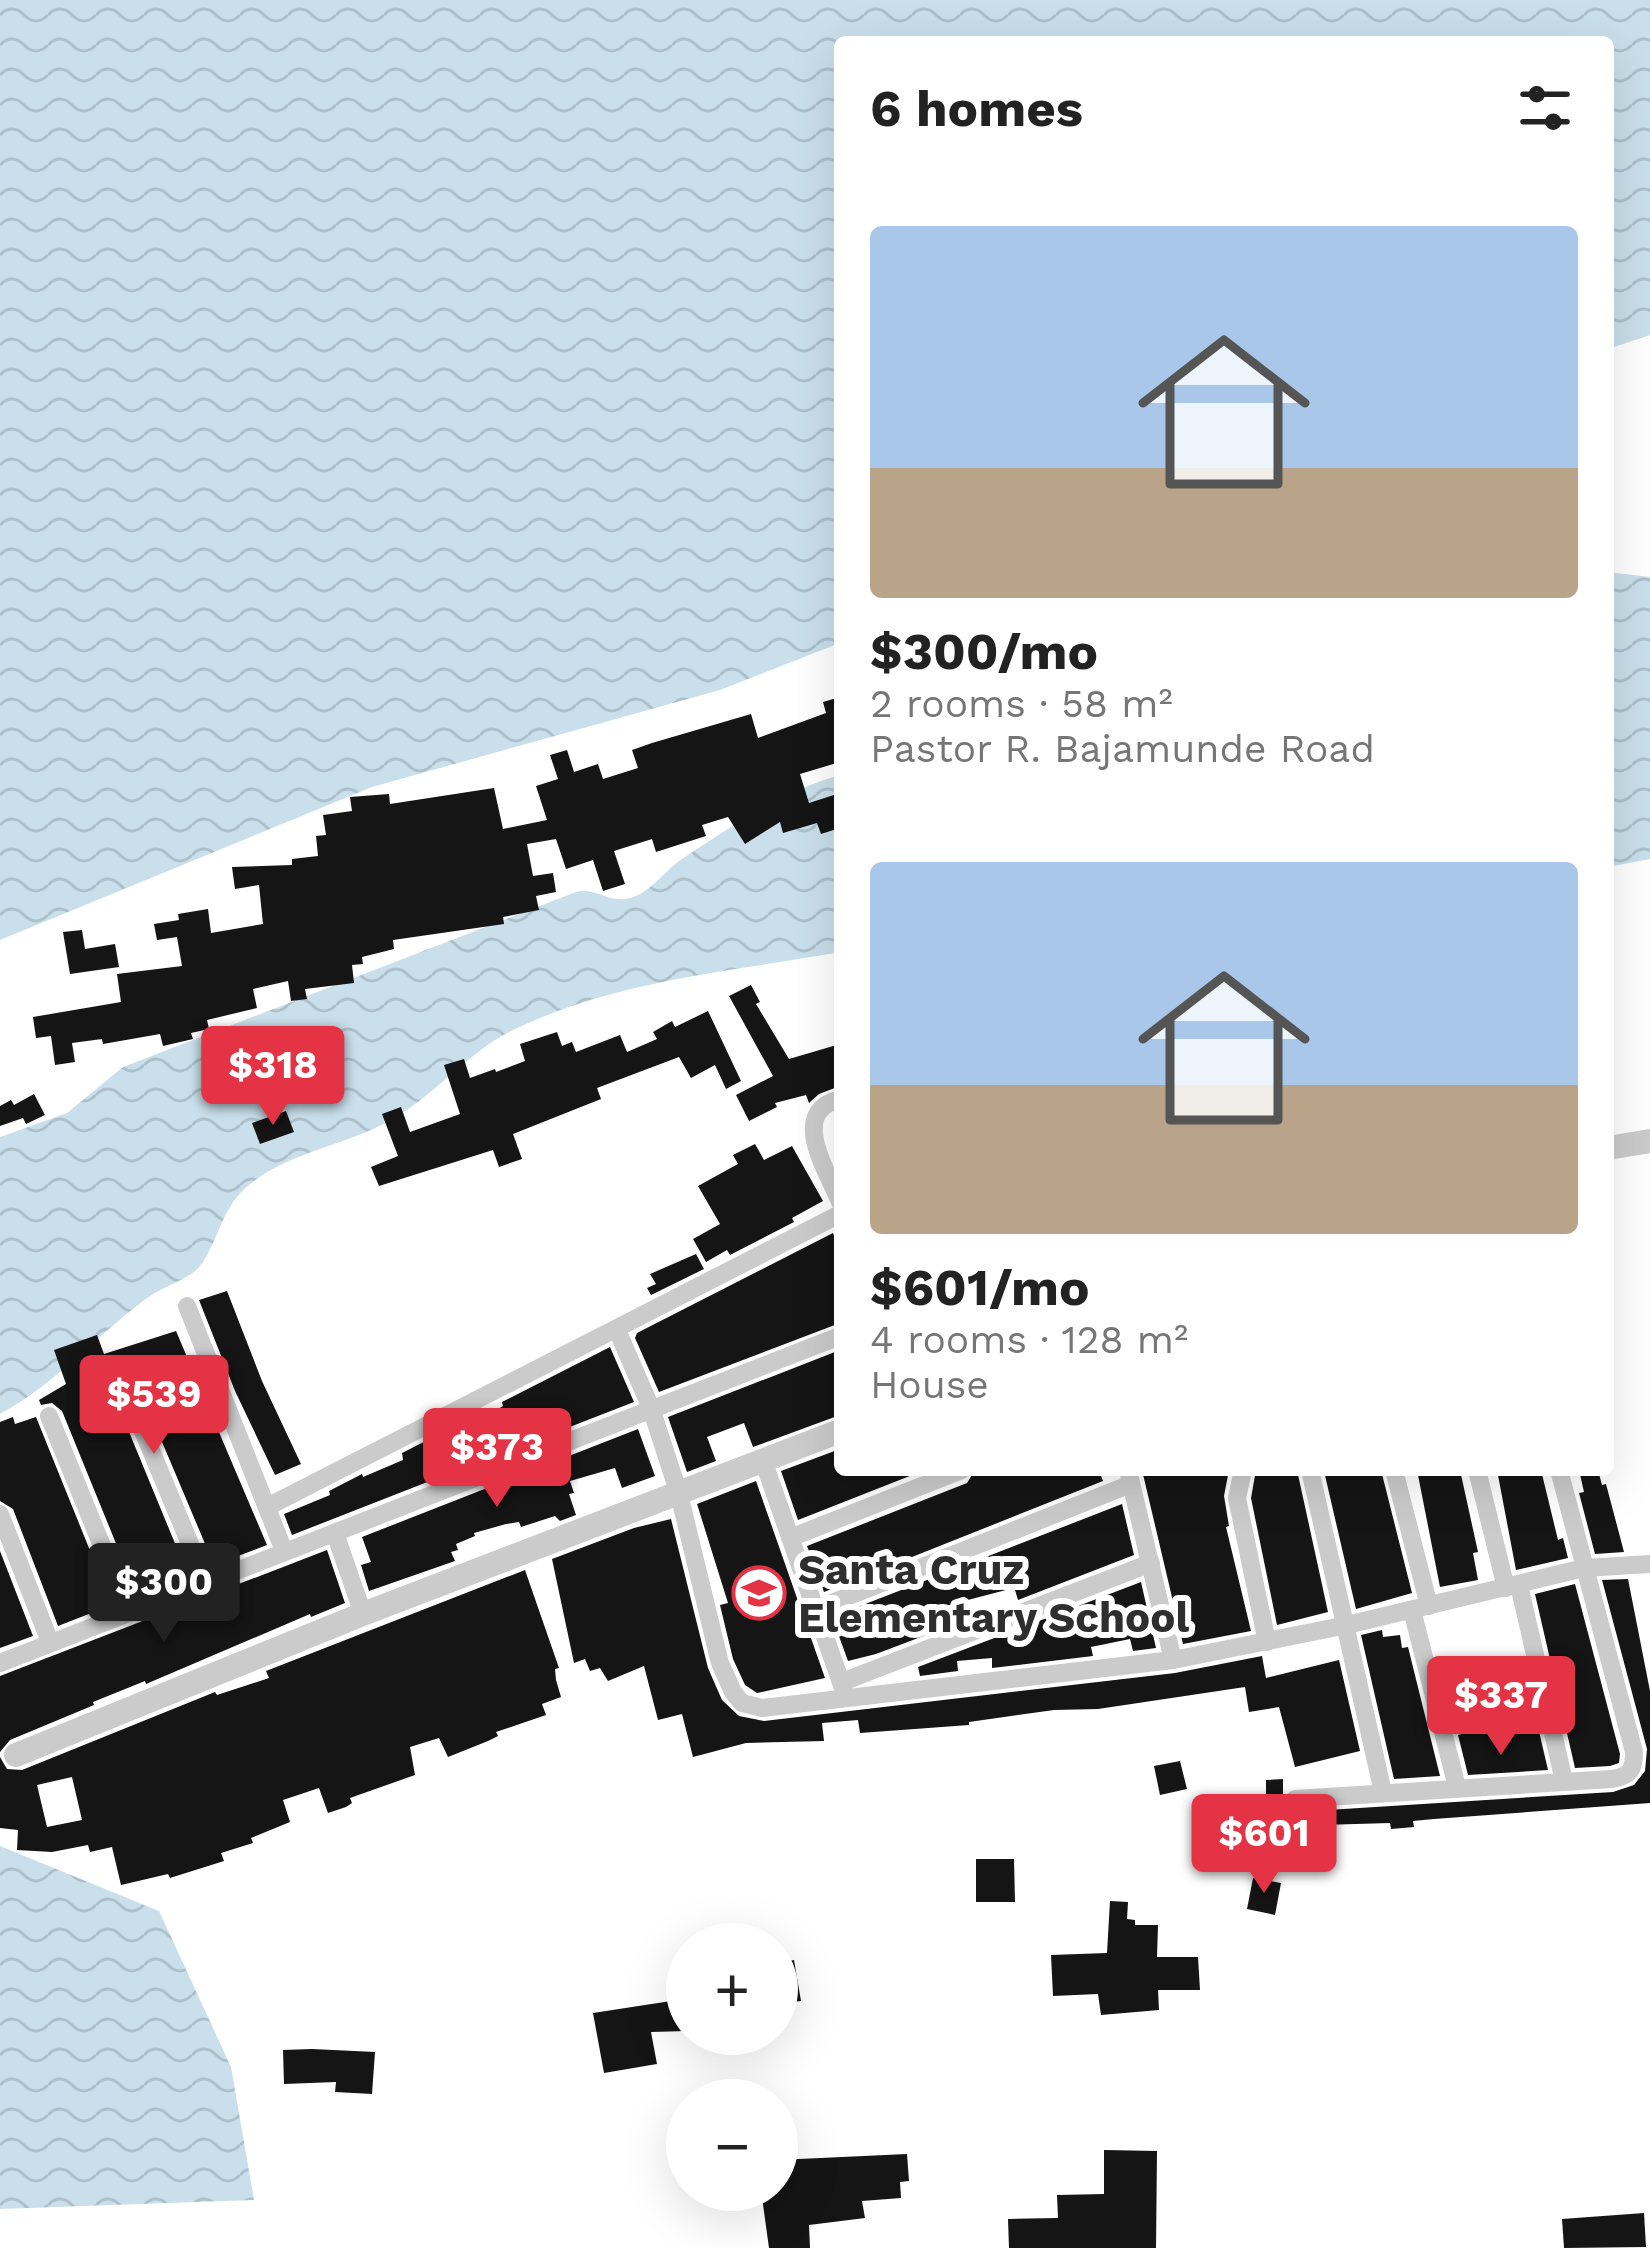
<!DOCTYPE html>
<html lang="en">
<head>
<meta charset="utf-8">
<style>
  body { margin:0; font-family:"Work Sans",sans-serif; background:#f2f2f2; color:#222; height:100vh; display:flex; flex-direction:column; font-size:45px; white-space:nowrap }
  * { box-sizing:border-box; margin:0 }
  p { font-size:39px; color:#767676 }
  .icon { flex:none; width:66px; height:66px; fill:none; stroke:currentColor; stroke-width:2; stroke-linecap:round; stroke-linejoin:round }
  .map { position:relative; flex:1; overflow:hidden }
  .panel { position:absolute; left:834px; top:36px; width:780px; height:1440px; display:flex; flex-direction:column; background:#fff; border-radius:12px; box-shadow:0 12px 48px #0002 }
  .panel>* { flex:none }
  .fabs { position:absolute; left:666px; top:1923px; display:grid; gap:24px }
  .fabs a { display:grid; place-items:center; width:132px; height:132px; border-radius:50%; background:#fff; box-shadow:0 12px 48px #0002; font-size:60px }
  .price { position:absolute; translate:-50% -102px; padding:0 27px; border-radius:12px; background:#e33344; color:#fff; font-size:39px; line-height:78px; filter:drop-shadow(0 3px 6px #0008) }
  .price::after { content:''; position:absolute; left:50%; top:72px; width:36px; height:27px; margin-left:-18px; background:inherit; clip-path:polygon(0 0,100% 0,50% 100%) }
  .price.current { background:#222; color:#fff }
  ul { padding:0; list-style:none }
  li { display:grid; align-content:center; gap:24px; height:636px; padding:0 36px }
  li span { display:grid; place-items:center; height:372px; border-radius:12px; color:#555 }
  li>.icon { margin-inline-start:auto }
  span .icon { width:216px; height:216px; fill:#fffc; stroke-width:1 }
  li b { font-size:51px }
  h2 { display:flex; justify-content:space-between; align-items:center; height:144px; padding:0 36px; font-size:51px }
  .map>svg:first-child { display:block }
</style>
</head>
<body>
<div class="map">
<svg width="1650" height="2248" viewBox="0 0 1650 2248">
  <defs>
    <pattern id="water-waves" width="16" height="10" patternUnits="userSpaceOnUse" patternTransform="scale(3)"><rect width="16" height="10" fill="#c9dfeb"/><path d="M0 5q4-4 8 0t8 0" fill="none" stroke="#adc0ca"/></pattern>
  </defs>
  <rect width="100%" height="100%" fill="#fff"/>
  <g fill="url(#water-waves)">
    <polygon points="0,0 1650,0 1650,335 1608,349 1608,42 840,42 840,643 720,690 372,787 0,940"/>
    <polygon points="1608,572 1650,577 1650,859 1608,867"/>
    <path d="M840,775V952C729,972 616,980 513,1030C466,1053 435,1096 389,1121C344,1146 289,1152 249,1185C223,1206 220,1235 203,1262C192,1279 166,1285 150,1296C97,1334 59,1382 0,1414V1137L67,1113L123,1067L576,892C595,887 610,904 630,898C651,893 665,870 682,859C730,827 785,790 840,775Z"/>
    <polygon points="0,1846 159,1911 231,2067 254,2200 0,2209"/>
  </g>
  <g fill="#151515" fill-rule="evenodd">
    <polygon points="840,697 840,762 800,774 809,803 840,793 840,828 821,834 817,823 783,833 780,822 745,844 728,817 702,825 706,836 656,852 652,839 614,851 625,884 603,891 593,860 566,869 556,839 527,844 533,876 553,873 556,892 536,896 539,910 503,917 504,924 393,940 394,949 362,957 363,964 352,965 354,983 305,989 307,999 291,1001 288,981 253,989 257,1008 207,1020 209,1029 191,1033 193,1039 163,1046 160,1034 103,1044 102,1039 72,1043 75,1062 55,1065 51,1036 36,1038 33,1017 121,1002 117,974 182,966 177,937 157,940 154,924 179,920 178,914 208,909 211,933 263,924 259,885 235,889 232,867 292,865 292,859 318,856 316,836 326,835 323,815 352,811 350,797 389,794 390,804 494,788 503,829 547,820 536,786 558,779 550,755 567,750 574,772 598,764 603,779 638,768 632,750 652,743 751,714 758,738 826,713 823,702"/>
    <polygon points="82,930 85,949 115,944 119,967 70,974 63,932"/>
    <polygon points="751,985 760,1002 756,1004 789,1059 840,1044 840,1086 819,1094 809,1103 806,1095 775,1103 777,1107 749,1121 736,1095 773,1076 729,996"/>
    <polygon points="708,1011 741,1081 726,1089 715,1065 691,1078 679,1057 597,1088 601,1099 513,1134 522,1159 499,1167 493,1150 379,1186 371,1167 398,1156 382,1114 401,1107 410,1132 460,1114 444,1065 464,1059 470,1078 495,1069 496,1072 525,1061 520,1044 557,1032 562,1046 572,1042 576,1052 620,1035 627,1052 657,1039 653,1032 672,1021 675,1027"/>
    <polygon points="34,1094 45,1115 26,1124 23,1118 0,1126 0,1106 11,1100 14,1105"/>
    <polygon points="286,1111 294,1132 260,1144 252,1123"/>
    <polygon points="755,1144 764,1160 792,1146 823,1201 792,1218 794,1222 730,1255 727,1250 706,1262 693,1239 720,1224 698,1186 738,1164 733,1155"/>
    <polygon points="833,1233 840,1252 840,1323 659,1392 635,1338 637,1333"/>
    <polygon points="696,1254 704,1269 651,1295 647,1288 656,1284 650,1274"/>
    <polygon points="227,1291 262,1381 301,1464 275,1475 235,1391 199,1300"/>
    <polygon points="176,1331 267,1545 214,1565 130,1366 125,1360 114,1358 107,1364 106,1376 188,1575 137,1595 62,1411 52,1403 41,1405 39,1400 66,1384 54,1350 97,1335 104,1354"/>
    <polygon points="610,1347 634,1402 549,1435 545,1424 497,1441 499,1446 478,1453 481,1461 292,1535 284,1514 330,1495 329,1491 362,1474 363,1477 403,1460 402,1453 463,1422 495,1411 503,1406 502,1402"/>
    <polygon points="840,1350 840,1415 753,1447 744,1423 707,1437 716,1461 687,1472 668,1417"/>
    <polygon points="13,1417 15,1424 36,1417 112,1605 58,1626 13,1509 0,1501 0,1422"/>
    <polygon points="638,1429 655,1476 622,1488 615,1468 570,1481 574,1493 569,1494 576,1515 560,1521 555,1516 521,1527 519,1522 506,1524 474,1533 475,1536 456,1544 458,1550 451,1552 455,1561 369,1591 361,1565 371,1562 362,1537"/>
    <polygon points="840,1449 840,1470 925,1470 798,1520 781,1471"/>
    <polygon points="975,1470 1099,1470 1103,1481 824,1592 807,1546 967,1483"/>
    <polygon points="1142,1470 1229,1470 1224,1496 1229,1526 1226,1527 1251,1631 1183,1644"/>
    <polygon points="1256,1470 1297,1470 1328,1612 1277,1625 1251,1498"/>
    <polygon points="1381,1470 1412,1593 1356,1609 1324,1471"/>
    <polygon points="1417,1470 1460,1470 1478,1552 1473,1553 1478,1580 1440,1587"/>
    <polygon points="1497,1470 1541,1470 1558,1540 1563,1538 1568,1558 1516,1570"/>
    <polygon points="1579,1470 1598,1470 1602,1485 1606,1484 1624,1552 1595,1554 1579,1493 1584,1492"/>
    <polygon points="756,1481 825,1678 757,1693 745,1685 733,1659 720,1605 728,1603 697,1504"/>
    <polygon points="1122,1504 1134,1555 1018,1600 1015,1590 1006,1590 964,1601 971,1618 876,1654 848,1661 832,1617"/>
    <polygon points="671,1519 708,1668 722,1700 739,1716 764,1721 1175,1673 1262,1656 1266,1678 1339,1660 1360,1751 1295,1767 1279,1707 1249,1712 1245,1687 1098,1709 1054,1710 969,1722 969,1725 860,1733 858,1720 822,1723 824,1741 746,1743 693,1757 682,1714 658,1720 644,1666 608,1681 600,1668 590,1671 585,1659 574,1663 552,1559 634,1528"/>
    <polygon points="327,1550 345,1603 311,1617 310,1614 146,1684 145,1681 93,1702 94,1705 10,1740 0,1752 0,1676"/>
    <polygon points="0,1551 33,1636 0,1648"/>
    <path d="M525,1570L559,1668L555,1669L556,1680L561,1697L542,1704L546,1715L496,1732L498,1736L488,1741L448,1757L439,1738L410,1747L415,1775L350,1798L352,1803L346,1807L328,1813L319,1788L283,1800L290,1822L251,1838L253,1843L221,1853L224,1861L170,1878L168,1874L121,1885L112,1847L90,1852L88,1845L52,1852L17,1850L18,1830L0,1828V1757L7,1769L22,1770L215,1692L217,1695L269,1678L266,1671ZM72,1777L82,1820L47,1827L37,1785Z"/>
    <polygon points="1628,1579 1650,1691 1650,1803 1434,1819 1413,1821 1414,1827 1391,1829 1390,1823 1257,1827 1256,1809 1266,1809 1266,1780 1283,1779 1283,1805 1296,1812 1613,1792 1634,1785 1645,1771 1647,1749 1602,1580"/>
    <polygon points="1141,1582 1156,1648 1133,1651 1130,1639 1091,1647 1093,1656 992,1668 992,1658 957,1661 958,1671 920,1676 918,1667"/>
    <polygon points="1575,1584 1620,1754 1619,1763 1610,1766 1575,1768 1535,1594"/>
    <polygon points="1382,1630 1383,1637 1400,1635 1402,1648 1408,1647 1440,1776 1394,1779 1361,1635"/>
    <polygon points="1535,1714 1548,1770 1468,1775 1458,1735"/>
    <polygon points="1180,1761 1187,1789 1160,1795 1154,1766"/>
    <polygon points="976,1859 1014,1859 1015,1902 976,1902"/>
    <polygon points="1253,1878 1281,1883 1275,1915 1247,1909"/>
    <polygon points="1110,1901 1128,1902 1127,1919 1135,1920 1135,1925 1158,1925 1157,1957 1198,1957 1200,1990 1158,1990 1159,2010 1101,2015 1098,1994 1053,1996 1051,1955 1107,1953"/>
    <polygon points="794,1960 801,2001 777,2004 777,1963"/>
    <polygon points="687,1984 687,2031 651,2032 657,2064 604,2073 593,2013 671,2001 670,1985"/>
    <polygon points="312,2049 375,2052 372,2094 335,2092 336,2082 284,2084 283,2050"/>
    <polygon points="1104,2150 1157,2151 1156,2248 1009,2248 1008,2219 1058,2218 1057,2195 1104,2194"/>
    <polygon points="907,2154 909,2181 900,2182 901,2198 862,2201 865,2218 809,2225 810,2248 769,2248 761,2190 777,2190 777,2160"/>
    <polygon points="1644,2213 1646,2247 1564,2248 1562,2219"/>
  </g>
  <g fill="none" stroke-linecap="round" stroke-linejoin="round">
    <g stroke="#cbcbcb" stroke-width="18">
      <path d="M840,1099C788,1112 827,1170 840,1202"/>
      <polyline points="187,1306 284,1551"/>
      <polyline points="617,1330 651,1408 679,1494 720,1663 733,1692 742,1703 762,1708 1173,1660 1347,1625 1584,1568 1650,1564"/>
      <polyline points="118,1371 205,1580"/>
      <polyline points="49,1416 129,1612"/>
      <polyline points="763,1460 844,1691"/>
      <polyline points="1128,1470 1173,1660"/>
      <polyline points="1243,1470 1237,1498 1267,1642"/>
      <polyline points="1310,1470 1383,1792"/>
      <polyline points="1394,1470 1429,1606"/>
      <polyline points="1477,1470 1506,1588"/>
      <polyline points="269,1506 840,1214"/>
      <polyline points="0,1514 50,1642"/>
      <polyline points="335,1533 363,1614"/>
      <polyline points="790,1538 962,1470"/>
      <polyline points="1519,1585 1564,1781"/>
      <polyline points="814,1610 1131,1484"/>
      <polyline points="1412,1610 1457,1787"/>
      <polyline points="0,1663 840,1336"/>
      <polyline points="842,1682 1151,1563"/>
      <polyline points="1443,1725 1544,1697"/>
      <path d="M1295,1799L1612,1779C1631,1776 1634,1769 1634,1752L1559,1470"/>
    </g>
    <g stroke="#cbcbcb" stroke-width="24">
      <polyline points="1608,1148 1650,1141"/>
      <polyline points="16,1755 363,1614 840,1431"/>
    </g>
  </g>
  <defs>
    <g id="school-ring" transform="scale(2.7)"><circle r="9.5" fill="#fff" stroke="#e33344" stroke-width="1.5"/><path d="M0-5L7-2L0 1L-7-2ZM-4 1L0 2.5L4 1V4Q0 6-4 4Z" fill="#e33344"/></g>
  </defs>
  <g fill-rule="evenodd">
    <use href="#school-ring" x="759" y="1593"/>
  </g>
  <g text-anchor="middle" stroke-width="12" stroke-linejoin="round" paint-order="stroke">
    <g font-size="42" font-weight="bold" fill="#2e2e2e" stroke="#fff" text-anchor="start">
      <text x="798" y="1584">Santa Cruz<tspan x="798" dy="48">Elementary School</tspan></text>
    </g>
  </g>
</svg>
<div class="fabs">
<a>+</a>
<a>−</a>
</div>
<b class="price" style="left:273px;top:1128px">$318</b>
<b class="price" style="left:154px;top:1457px">$539</b>
<b class="price" style="left:497px;top:1510px">$373</b>
<b class="price current" style="left:164px;top:1645px">$300</b>
<b class="price" style="left:1501px;top:1758px">$337</b>
<b class="price" style="left:1264px;top:1896px">$601</b>
<section class="panel">
<h2>6 homes<svg class="icon" aria-label="filters" viewBox="0 0 24 24"><path d="M4 7h16M4 17h16"/><circle cx="9" cy="7" r="2"/><circle cx="15" cy="17" r="2"/></svg></h2>
<ul>
<li><span style="background:linear-gradient(#a9c7e8 65%,#b9a48a 0)"><svg class="icon" aria-label="home" viewBox="0 0 24 24"><path d="M3 11l9-7 9 7M6 9v11h12V9"/></svg></span><div><b>$300/mo</b><p>2 rooms · 58 m²</p><p>Pastor R. Bajamunde Road</p></div></li>
<li><span style="background:linear-gradient(#a9c7e8 60%,#b9a48a 0)"><svg class="icon" aria-label="home" viewBox="0 0 24 24"><path d="M3 11l9-7 9 7M6 9v11h12V9"/></svg></span><div><b>$601/mo</b><p>4 rooms · 128 m²</p><p>House</p></div></li>
</ul>
</section>
</div>
</body>
</html>
